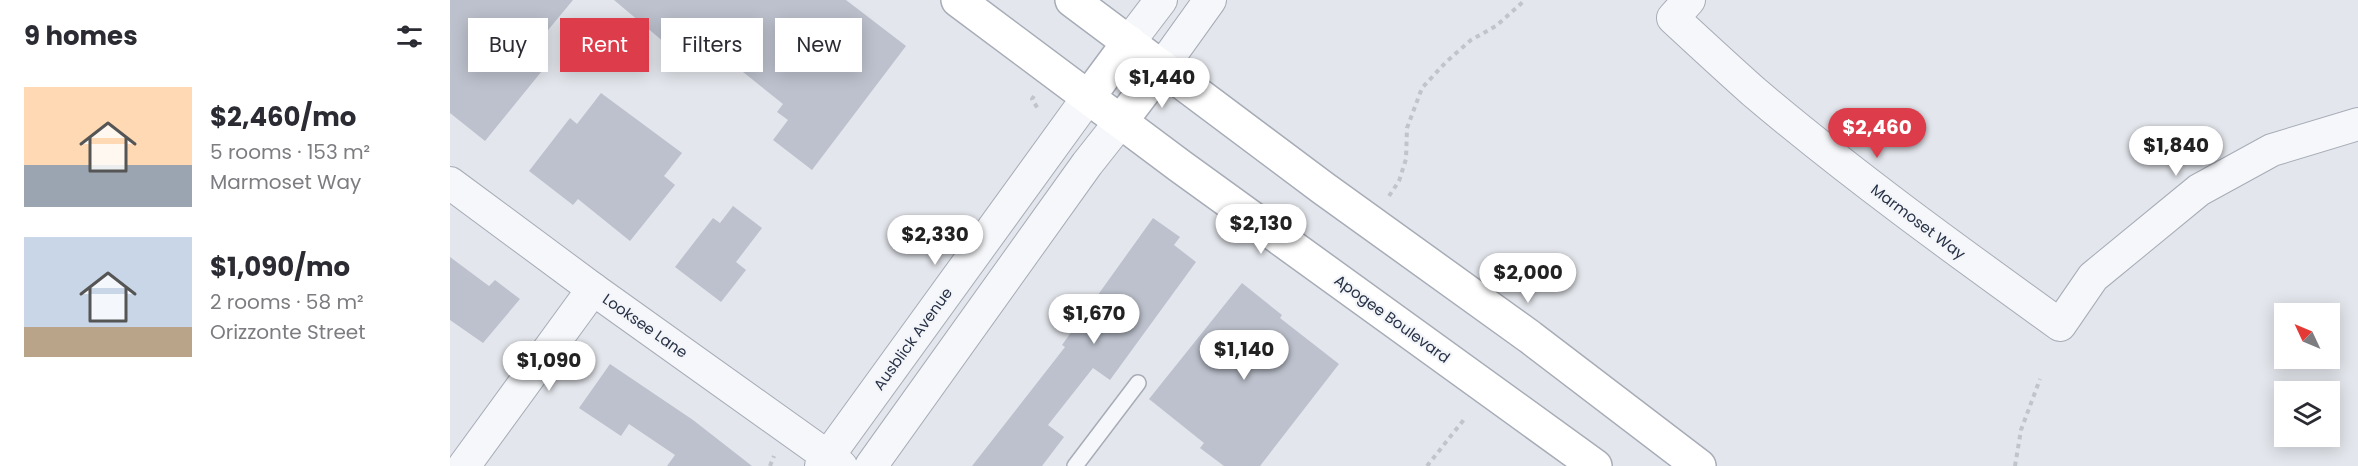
<!DOCTYPE html>
<html lang="en">
<head>
<meta charset="utf-8">
<style>
  body { margin:0; font-family:Poppins,sans-serif; background:#f2f2f3; color:#2b2b33; height:100vh; display:flex; flex-direction:column; font-size:22px; white-space:nowrap }
  * { box-sizing:border-box; margin:0 }
  p { font-size:20px; color:#7c7c81 }
  .icon { flex:none; width:33px; height:33px; fill:none; stroke:currentColor; stroke-width:2; stroke-linecap:round; stroke-linejoin:round }
  .map { position:relative; flex:1; overflow:hidden }
  .drawer { display:flex; flex-direction:column; background:#fff; width:450px }
  .drawer>* { flex:none }
  .banner { position:absolute; left:18px; top:18px; width:570px; height:54px; display:flex; gap:12px }
  .needle { width:39px; rotate:314deg }
  .controls { position:absolute; left:1824px; top:303px; display:grid; gap:12px }
  .controls a { display:grid; place-items:center; width:66px; height:66px; border-radius:0px; background:#fff; box-shadow:0 3px 15px #0003; font-size:30px }
  .price { position:absolute; translate:-50% -51px; padding:0 14px; border-radius:21px; background:#fff; color:#222; font-size:20px; line-height:39px; filter:drop-shadow(0 2px 3px #0008) }
  .price::after { content:''; position:absolute; left:50%; top:36px; width:18px; height:14px; margin-left:-9px; background:inherit; clip-path:polygon(0 0,100% 0,50% 100%) }
  .price.current { background:#dd3c4a; color:#fff }
  ul { padding:0; list-style:none }
  li { display:flex; align-items:center; gap:18px; height:150px; padding:0 24px }
  li span { display:grid; place-items:center; flex:none; width:168px; height:120px; border-radius:0px; color:#555 }
  li>.icon { margin-inline-start:auto }
  span .icon { width:72px; height:72px; fill:#fffc; stroke-width:1 }
  li b { font-size:26px }
  h2 { display:flex; justify-content:space-between; align-items:center; height:72px; padding:0 24px; font-size:26px }
  .chip { padding:0 21px; border-radius:0px; background:#fff; box-shadow:0 3px 15px #0003; font-size:21px; line-height:54px }
  .chip.current { background:#dd3c4a; color:#fff }
  main { display:flex; flex:1; min-height:0 }
  .map>svg:first-child { display:block }
</style>
</head>
<body>
<main>
<section class="drawer">
<h2>9 homes<svg class="icon" aria-label="filters" viewBox="0 0 24 24"><path d="M4 7h16M4 17h16"/><circle cx="9" cy="7" r="2"/><circle cx="15" cy="17" r="2"/></svg></h2>
<ul>
<li><span style="background:linear-gradient(#ffd9b3 65%,#9aa5b1 0)"><svg class="icon" aria-label="home" viewBox="0 0 24 24"><path d="M3 11l9-7 9 7M6 9v11h12V9"/></svg></span><div><b>$2,460/mo</b><p>5 rooms · 153 m²</p><p>Marmoset Way</p></div></li>
<li><span style="background:linear-gradient(#c9d6e8 75%,#b9a48a 0)"><svg class="icon" aria-label="home" viewBox="0 0 24 24"><path d="M3 11l9-7 9 7M6 9v11h12V9"/></svg></span><div><b>$1,090/mo</b><p>2 rooms · 58 m²</p><p>Orizzonte Street</p></div></li>
</ul>
</section>
<div class="map">
<svg width="1908" height="466" viewBox="0 0 1908 466">
  <rect width="100%" height="100%" fill="#e3e6ec"/>
  <g fill="#bcc1cd">
    <polygon points="0,0 123,0 79,53 96,66 35,141 0,113"/>
    <polygon points="164,0 396,0 456,46 362,170 323,140 338,120 327,112 333,104 253,40 248,46 233,34 221,48"/>
    <polygon points="151,93 232,153 214,176 225,185 180,241 128,199 123,205 79,171 120,118 127,124"/>
    <polygon points="283,206 312,228 286,262 296,270 271,302 225,267 263,218 270,223"/>
    <polygon points="703,218 730,237 724,245 746,262 660,380 643,368 598,425 614,437 592,466 522,466 615,347 612,345"/>
    <polygon points="0,257 39,286 45,280 70,299 33,343 0,320"/>
    <polygon points="792,283 832,315 830,318 889,364 810,466 774,466 750,448 754,443 699,399"/>
    <polygon points="160,364 243,420 302,466 217,466 225,455 179,424 171,436 129,408"/>
  </g>
  <g fill="none" stroke-linecap="round" stroke-linejoin="round">
    <g stroke="#a7acb7" stroke-width="18">
      <polyline id="lane" points="625,466 688,383"/>
    </g>
    <g stroke="#a7acb7" stroke-width="34">
      <g id="street">
        <path d="M1239,0L1223,18C1250,43 1277,68 1304,92C1402,175 1506,250 1610,325L1643,277L1749,190L1822,150L1908,124"/>
        <polyline points="679,42 711,0"/>
        <polyline points="712,67 760,0"/>
        <polyline points="0,183 143,289 391,466"/>
        <polyline points="14,466 143,289"/>
        <polyline points="371,466 639,96"/>
        <polyline points="421,466 637,164 671,121"/>
      </g>
    </g>
    <g stroke="#a7acb7" stroke-width="36">
      <g id="secondary">
        <polyline points="508,0 730,166 1145,466"/>
        <polyline points="622,0 873,188 1080,337 1249,466"/>
        <polyline points="639,96 679,42"/>
        <polyline points="671,121 712,67"/>
      </g>
    </g>
    <g stroke="#c0c4cb" stroke-width="4" stroke-dasharray="4.5 4.5" stroke-linecap="butt">
      <polyline points="584,96 582,99 588,109"/>
      <polyline points="939,196 949,181 956,159 957,128 972,88 996,62 1021,40 1046,26 1075,0"/>
      <polyline points="320,466 324,456"/>
      <polyline points="977,466 1016,417"/>
      <polyline points="1565,466 1571,430 1590,379"/>
    </g>
    <use href="#lane" stroke="#f6f7fa" stroke-width="15"/>
    <use href="#street" stroke="#f6f7fa" stroke-width="32"/>
    <use href="#secondary" stroke="#fff" stroke-width="33"/>
  </g>
  <g text-anchor="middle" stroke-width="4.5" stroke-linejoin="round" paint-order="stroke">
    <g font-size="15" fill="#283247" stroke="#f3f5f9">
      <text transform="translate(1468 222) rotate(37)" y="5">Marmoset Way</text>
      <text transform="translate(942 319) rotate(36)" y="5">Apogee Boulevard</text>
      <text transform="translate(195 326) rotate(35)" y="5">Looksee Lane</text>
      <text transform="translate(463 339) rotate(-54)" y="5">Ausblick Avenue</text>
    </g>
  </g>
</svg>
<div class="controls">
<a><svg class="needle" viewBox="-14 -14 28 28"><path d="M0-13l5 13h-10z" fill="#e53935"/><path d="M0 13l5-13h-10z" fill="#7c7c81"/></svg></a>
<a><svg class="icon" aria-label="layers" viewBox="0 0 24 24"><path d="M12 4l9 5-9 5-9-5zM3 14l9 5 9-5"/></svg></a>
</div>
<b class="price" style="left:712px;top:109px">$1,440</b>
<b class="price current" style="left:1427px;top:159px">$2,460</b>
<b class="price" style="left:1726px;top:177px">$1,840</b>
<b class="price" style="left:811px;top:255px">$2,130</b>
<b class="price" style="left:485px;top:266px">$2,330</b>
<b class="price" style="left:1078px;top:304px">$2,000</b>
<b class="price" style="left:644px;top:345px">$1,670</b>
<b class="price" style="left:794px;top:381px">$1,140</b>
<b class="price" style="left:99px;top:392px">$1,090</b>
<div class="banner">
<a class="chip">Buy</a>
<a class="chip current">Rent</a>
<a class="chip">Filters</a>
<a class="chip">New</a>
</div>
</div>
</main>
</body>
</html>
